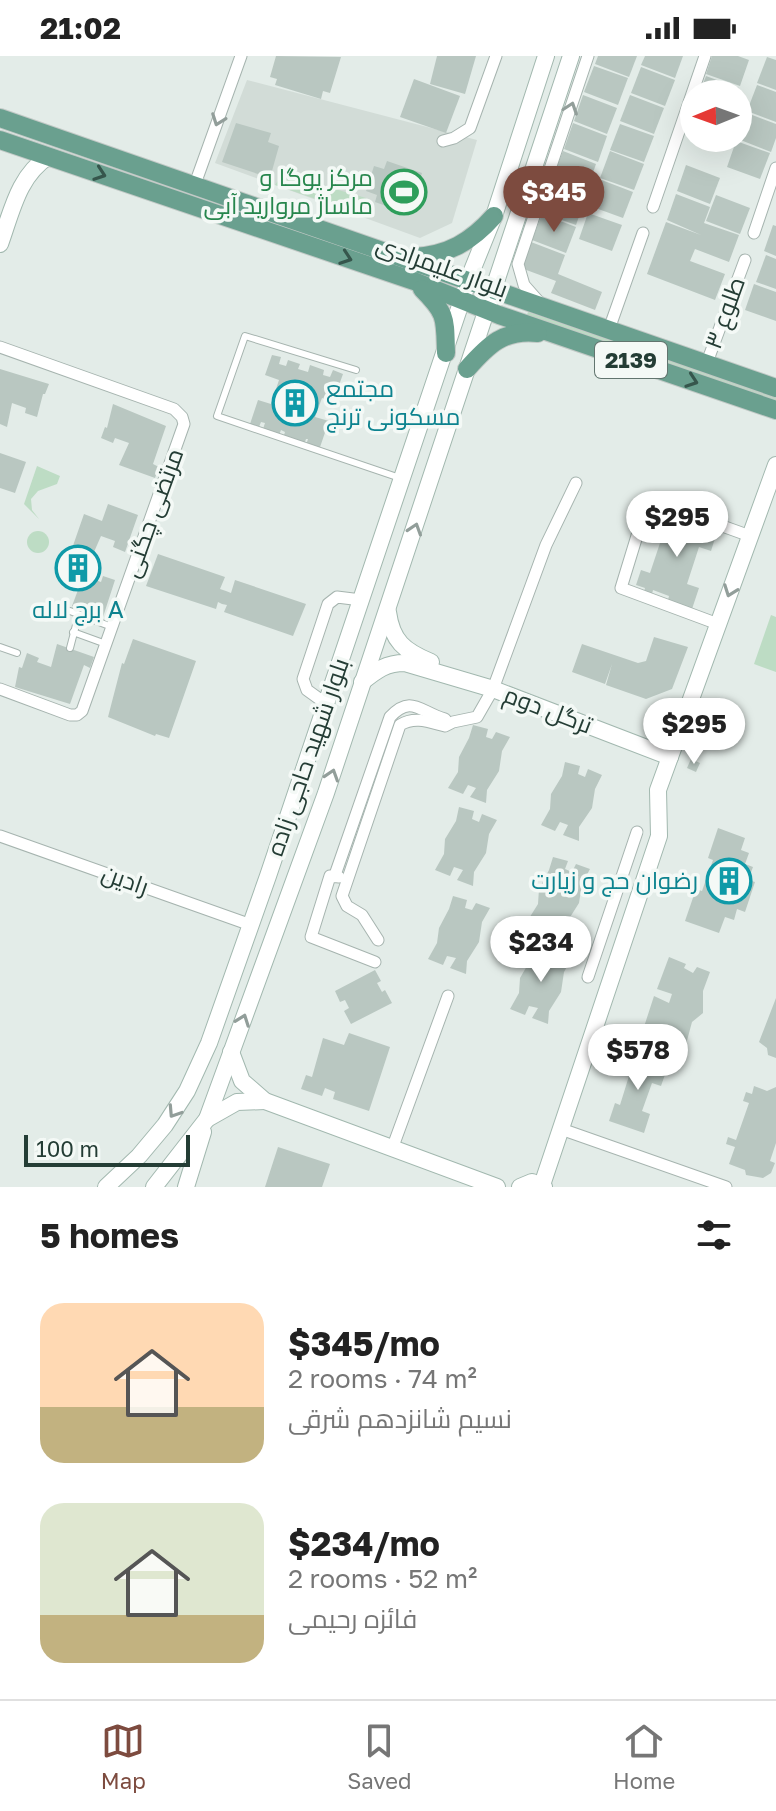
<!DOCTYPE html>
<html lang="en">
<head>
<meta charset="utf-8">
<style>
  body { margin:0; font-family:"Golos Text",Cairo,sans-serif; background:#f2f2f2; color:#222; height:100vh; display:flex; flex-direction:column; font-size:30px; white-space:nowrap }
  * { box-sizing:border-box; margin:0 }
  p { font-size:26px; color:#767676 }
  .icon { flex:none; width:44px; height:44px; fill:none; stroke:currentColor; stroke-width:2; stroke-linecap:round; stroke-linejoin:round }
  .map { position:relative; height:1131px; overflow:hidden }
  .panel { display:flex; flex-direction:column; background:#fff; flex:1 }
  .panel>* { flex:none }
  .needle { width:52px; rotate:269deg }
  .fabs { position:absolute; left:680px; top:24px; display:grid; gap:16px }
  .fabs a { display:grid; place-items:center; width:72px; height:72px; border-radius:50%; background:#fff; box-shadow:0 8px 32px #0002; font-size:40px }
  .scale { position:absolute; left:24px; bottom:20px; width:166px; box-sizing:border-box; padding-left:8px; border:4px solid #243d35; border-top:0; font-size:22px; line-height:28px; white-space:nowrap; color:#243d35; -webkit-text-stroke:6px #f4f9f6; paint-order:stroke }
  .price { position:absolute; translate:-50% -68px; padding:0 18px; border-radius:28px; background:#fff; color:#222; font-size:26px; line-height:52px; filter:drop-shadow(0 2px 4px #0008) }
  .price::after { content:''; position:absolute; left:50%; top:48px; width:24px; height:18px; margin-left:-12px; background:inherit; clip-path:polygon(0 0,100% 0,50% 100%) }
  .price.on { background:#7d4b3f; color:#fff }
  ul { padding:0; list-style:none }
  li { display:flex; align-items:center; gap:24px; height:200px; padding:0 40px }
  li span { display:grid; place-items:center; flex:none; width:224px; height:160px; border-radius:24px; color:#555 }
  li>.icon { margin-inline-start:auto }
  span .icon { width:96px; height:96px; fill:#fffc; stroke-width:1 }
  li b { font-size:34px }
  h2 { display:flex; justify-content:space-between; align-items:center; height:96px; padding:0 40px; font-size:34px }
  .status { display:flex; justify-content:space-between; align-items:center; height:56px; padding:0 40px; background:#fff; direction:ltr }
  .status svg { height:22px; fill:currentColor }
  .dock { display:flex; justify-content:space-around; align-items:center; height:112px; border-top:2px solid #e0e0e0; background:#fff; font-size:22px; color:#767676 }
  .dock a { display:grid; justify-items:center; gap:4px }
  .dock .on { color:#7d4b3f }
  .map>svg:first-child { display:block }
</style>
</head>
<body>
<div class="status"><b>21:02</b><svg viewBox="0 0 49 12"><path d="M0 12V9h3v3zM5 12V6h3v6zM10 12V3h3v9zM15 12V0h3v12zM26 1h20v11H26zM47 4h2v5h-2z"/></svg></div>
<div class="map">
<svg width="776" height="1131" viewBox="0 0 776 1131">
  <rect width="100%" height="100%" fill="#e3ece8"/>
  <polygon fill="#d2dcd7" points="247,24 477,84 452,167 420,182 215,107"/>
  <g fill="#bddcc4">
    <polygon points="283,118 366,142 363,159 275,129"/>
    <polygon points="528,256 776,341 776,348 526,261"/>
    <polygon points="37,410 60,420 57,428 38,435 31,443 32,454 39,463 24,448"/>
    <circle cx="38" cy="486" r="11"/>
    <polygon points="771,559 776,561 776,616 754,608"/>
  </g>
  <g fill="#b9c7c1">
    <polygon points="276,0 341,1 330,37 323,35 321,43 275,29 277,23 270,21"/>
    <polygon points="437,0 476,0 465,38 430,28"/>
    <polygon points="598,0 637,0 629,21 595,8"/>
    <polygon points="645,0 683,0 675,22 641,9"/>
    <polygon points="712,0 738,0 749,4 740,30 706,18"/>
    <polygon points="767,1 776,4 776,34 757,27"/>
    <polygon points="594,10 628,22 618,49 584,36"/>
    <polygon points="641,11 675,24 665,50 631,37"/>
    <polygon points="706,20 739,32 737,38 699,38"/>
    <polygon points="414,23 460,40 446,77 400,61"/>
    <polygon points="757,29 776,36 776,66 747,55"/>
    <polygon points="583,39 617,52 607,78 574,65"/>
    <polygon points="630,39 664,52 654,78 620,65"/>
    <polygon points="694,51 694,77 685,74"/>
    <polygon points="747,57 776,68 776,82 771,96 738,83"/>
    <polygon points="236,67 271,77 268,86 279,90 270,122 222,106"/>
    <polygon points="573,67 607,80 598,106 564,93"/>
    <polygon points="620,68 654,80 644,106 610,94"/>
    <polygon points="736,85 770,97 760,123 727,111"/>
    <polygon points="563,95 596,108 587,134 553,121"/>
    <polygon points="610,95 644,108 634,134 600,122"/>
    <polygon points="387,105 422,117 409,158 375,146 377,139 366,135 374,110 384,113"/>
    <polygon points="686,109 720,122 710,148 677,135"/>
    <polygon points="599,123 633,136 623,162 590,150"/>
    <polygon points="552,130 585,143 576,169 542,157"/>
    <polygon points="676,138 710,151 704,167 739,179 729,206 695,193 690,205 725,218 715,244 647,218 666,166 701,179 667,164"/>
    <polygon points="716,139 750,152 740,178 706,165"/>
    <polygon points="588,157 622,169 612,195 579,183"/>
    <polygon points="542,158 576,171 566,197 532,184"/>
    <polygon points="773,169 776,170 776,200 764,195"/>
    <polygon points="531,186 565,199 558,218 602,236 595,254 551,237 556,225 521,212"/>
    <polygon points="766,199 776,203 776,233 756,226"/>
    <polygon points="754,228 776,236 776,265 745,254"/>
    <polygon points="272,299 281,301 279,308 286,310 288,304 300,308 298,313 308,316 310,309 324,314 323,319 330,321 333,314 343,318 333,346 322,342 315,361 329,365 319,394 306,389 308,383 306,383 304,389 283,382 285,376 281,374 279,379 263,373 265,367 261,366 259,371 250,368 258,344 271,348 279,324 265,319"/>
    <polygon points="0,313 49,328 45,338 43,338 37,361 25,357 26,352 12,347 7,371 0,368"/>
    <polygon points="113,348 166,370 153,408 159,411 155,422 119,409 129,387 115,382 113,387 101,382 105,371 107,372"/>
    <polygon points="0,397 26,406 15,437 0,432"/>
    <polygon points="108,448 138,459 125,496 113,491 115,485 101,480 94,496 87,521 101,526 103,520 115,524 103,561 72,550 78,534 60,527 84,458 102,465"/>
    <polygon points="672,455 710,468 709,473 717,476 711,495 699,491 687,528 699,532 691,556 667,548 669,540 653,534 651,542 643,539 645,532 636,529 641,514 650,517 663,478 656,476 662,457 671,460"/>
    <polygon points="158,498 225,521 220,533 226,535 231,537 235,524 306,548 293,580 224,556 227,549 222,548 218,546 216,553 146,530"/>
    <polygon points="654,581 688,591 672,633 646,643 606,629 612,608 605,628 572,616 582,588 638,607 646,605"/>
    <polygon points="133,583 196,605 169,682 156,678 155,680 108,661 122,607 124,608"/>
    <polygon points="57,588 94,601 90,612 84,609 70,648 15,631 19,611 22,612 27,597 39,602 37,606 51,611"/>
    <polygon points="473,669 488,673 486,681 492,683 496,676 510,681 502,695 499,715 487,734 486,747 470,741 476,732 468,729 463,738 448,732 458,716 459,701 469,682"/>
    <polygon points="691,703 700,707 696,716 687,712"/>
    <polygon points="565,706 580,710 578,718 585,721 588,713 602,719 595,733 592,752 579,771 579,785 563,779 568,769 560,766 555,775 541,769 550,753 551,738 562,720"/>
    <polygon points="459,751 474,755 472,763 479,766 482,758 497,764 489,778 486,797 474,816 473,830 457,824 463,814 454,811 450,820 435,814 444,798 445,783 456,765"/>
    <polygon points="718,772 745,782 741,794 749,797 745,808 753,811 748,824 755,826 745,856 737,853 734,864 725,861 719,877 685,865 696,833 702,835 713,804 708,802"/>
    <polygon points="553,801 568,805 565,813 572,816 576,808 590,813 582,828 579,847 567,866 566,879 550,873 556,864 548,861 543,870 528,864 538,848 539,833 549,814"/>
    <polygon points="453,840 467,844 465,852 472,854 476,847 490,852 482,866 479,886 467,905 466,918 450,912 456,902 447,900 443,909 428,903 437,887 439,872 449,853"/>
    <polygon points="534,890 549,894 547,902 554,904 558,896 572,902 564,916 561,936 549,955 548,968 532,962 538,952 529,950 525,959 510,953 519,937 520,922 531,903"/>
    <polygon points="669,901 686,908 684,912 693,917 697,911 710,916 703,935 703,957 692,966 685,992 670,987 671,981 665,979 662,985 642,977 654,940 669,947 672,938 657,933"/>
    <polygon points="375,914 381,925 377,927 382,936 385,934 392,947 351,968 344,955 349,952 345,944 340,946 335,935"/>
    <polygon points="776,942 776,1002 768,999 767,992 759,986"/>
    <polygon points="349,977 390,991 369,1055 333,1043 335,1036 325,1032 322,1040 301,1033 306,1019 312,1021 323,982 344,989"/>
    <polygon points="631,997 668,1010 661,1030 652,1027 642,1055 650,1058 644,1077 609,1065 615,1047 620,1049 629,1020 624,1019"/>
    <polygon points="754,1030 767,1035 776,1031 776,1087 770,1105 775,1107 771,1117 763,1122 746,1119 745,1114 729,1108 735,1091 726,1088 728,1081 736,1084 749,1047 743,1045 746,1036 752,1038"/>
    <polygon points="278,1091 330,1108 322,1131 265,1131"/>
  </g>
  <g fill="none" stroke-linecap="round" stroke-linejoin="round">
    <g stroke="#a6b4af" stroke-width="8">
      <g id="lane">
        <polyline points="356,314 245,280 217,360 400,422"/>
        <polyline points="70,555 112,571"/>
        <polyline points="73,576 106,588"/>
        <polyline points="0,591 17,597"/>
        <polyline points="70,592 76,569"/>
      </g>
    </g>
    <g stroke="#a6b4af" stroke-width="13">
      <g id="street">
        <polyline points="443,85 454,82 470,72 496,0"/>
        <polyline points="195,128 241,0"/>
        <polyline points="653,151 705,0"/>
        <polyline points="754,177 776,112"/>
        <polyline points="539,246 524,229 518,208 588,0"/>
        <polyline points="608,276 643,177"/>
        <polyline points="0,291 174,353 182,361 184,368 82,655 77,659 70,659 0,633"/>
        <polyline points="706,309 745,204"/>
        <polyline points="718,568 621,532 647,447 653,445 750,480"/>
        <polyline points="325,647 307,634 303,623 328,548 337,541 361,544"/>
        <polyline points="0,780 251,869"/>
        <path d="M335,819L390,661C411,638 420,656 445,663"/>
        <polyline points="339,821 330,820 311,881 375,906"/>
        <path d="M378,884L362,859L347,850L342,840L400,669C415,660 429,666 445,670L453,666L477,661L493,633L546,489L576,427"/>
        <polyline points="588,921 637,776"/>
        <polyline points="561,1073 726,1131"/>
        <polyline points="392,1093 448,940"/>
      </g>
    </g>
    <g stroke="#a2b8af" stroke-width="18">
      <g id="secondary">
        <path d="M0,188C12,155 18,120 49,100"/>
        <path d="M388,556C392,585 404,595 431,606"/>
        <path d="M362,626C377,614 386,607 405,607L493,633L670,701"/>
        <polyline points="231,996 242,1025 265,1045 497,1131"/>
        <polyline points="207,1063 237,1046 265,1045"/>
        <polyline points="542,1129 659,780 658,734 776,409"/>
        <polyline points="106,1131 139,1100 165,1069 187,1035 209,987 268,820 471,217 494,160 546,0"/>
        <polyline points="154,1131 207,1063 326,737 571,0"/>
        <polyline points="186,1131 203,1076"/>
        <polyline points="520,1131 532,1126 544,1131"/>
      </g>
    </g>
    <g stroke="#c2c9c6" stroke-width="20">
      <g id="primary">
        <polyline points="0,62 776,332"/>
        <polyline points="0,84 414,225 499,259 776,354"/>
        <path d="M414,201C448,199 471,186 494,160"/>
        <path d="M422,233C447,258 445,262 446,297"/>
        <path d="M467,313C488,289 504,273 538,277"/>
      </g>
    </g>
    <use href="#lane" stroke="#fff" stroke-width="6"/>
    <use href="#street" stroke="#fff" stroke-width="11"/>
    <use href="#secondary" stroke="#fff" stroke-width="16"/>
    <use href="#primary" stroke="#6aa08f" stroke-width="18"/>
  </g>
  <defs><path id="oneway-chevron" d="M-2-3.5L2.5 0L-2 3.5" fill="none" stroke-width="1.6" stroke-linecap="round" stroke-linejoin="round" transform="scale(2)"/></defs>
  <g stroke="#929e9a">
    <use href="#oneway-chevron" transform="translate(571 52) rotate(-71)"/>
    <use href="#oneway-chevron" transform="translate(218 64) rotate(110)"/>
    <use href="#oneway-chevron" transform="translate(415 473) rotate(-72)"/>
    <use href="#oneway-chevron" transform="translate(730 535) rotate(110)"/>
    <use href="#oneway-chevron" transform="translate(332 719) rotate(-72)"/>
    <use href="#oneway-chevron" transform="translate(243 964) rotate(-70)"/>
    <use href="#oneway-chevron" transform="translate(174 1056) rotate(123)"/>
  </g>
  <g stroke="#36564c">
    <use href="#oneway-chevron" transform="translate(100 118) rotate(19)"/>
    <use href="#oneway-chevron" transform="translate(346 202) rotate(19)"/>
    <use href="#oneway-chevron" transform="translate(692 325) rotate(19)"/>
  </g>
  <defs>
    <g id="stadium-ring" transform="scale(2.3)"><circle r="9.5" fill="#f4f9f6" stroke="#2e9e5b" stroke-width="1.5"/><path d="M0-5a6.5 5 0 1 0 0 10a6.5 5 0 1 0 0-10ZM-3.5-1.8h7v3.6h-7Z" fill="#2e9e5b"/></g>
    <g id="building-ring" transform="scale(2.3)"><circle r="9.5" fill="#f4f9f6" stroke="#0f9aa8" stroke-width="1.5"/><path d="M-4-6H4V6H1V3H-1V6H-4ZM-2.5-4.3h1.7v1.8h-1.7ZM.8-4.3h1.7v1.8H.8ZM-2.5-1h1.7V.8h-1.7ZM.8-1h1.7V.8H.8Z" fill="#0f9aa8"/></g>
  </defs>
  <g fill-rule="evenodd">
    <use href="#stadium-ring" x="404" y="136"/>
    <use href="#building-ring" x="295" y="347"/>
    <use href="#building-ring" x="78" y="512"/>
    <use href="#building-ring" x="729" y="825"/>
  </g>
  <g text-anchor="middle" stroke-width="7" stroke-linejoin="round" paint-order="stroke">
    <rect fill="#f4f9f6" stroke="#62756f" stroke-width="2" x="595" y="286" width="72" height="36" rx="6"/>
    <g font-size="22" font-weight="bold" fill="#243d35">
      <text x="631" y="312">2139</text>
    </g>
    <g font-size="24" fill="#27864d" stroke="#f4f9f6" text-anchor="end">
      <text x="373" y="130">مرکز یوگا و<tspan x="373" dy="28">ماساژ مروارید آبی</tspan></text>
    </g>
    <g font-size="24" fill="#243d35" stroke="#f4f9f6">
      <text transform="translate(442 211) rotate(20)" y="8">بلوار علیمرادی</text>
      <text transform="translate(725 257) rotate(-70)" y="8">طلوع ۳</text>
      <text transform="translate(153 457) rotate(-70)" y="8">مرتضی چگنی</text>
      <text transform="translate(548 654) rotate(21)" y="8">ترگل دوم</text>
      <text transform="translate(308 701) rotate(-71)" y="8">بلوار شهید حاجی زاده</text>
      <text transform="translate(125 824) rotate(19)" y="8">رادین</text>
    </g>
    <g font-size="24" fill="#0d838f" stroke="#f4f9f6" text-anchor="start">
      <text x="326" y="341">مجتمع<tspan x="326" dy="28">مسکونی ترنج</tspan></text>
      <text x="78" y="562" text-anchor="middle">برج لاله A</text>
      <text x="698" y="833" text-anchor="end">رضوان حج و زیارت</text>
    </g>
  </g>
</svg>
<div class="fabs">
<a><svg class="needle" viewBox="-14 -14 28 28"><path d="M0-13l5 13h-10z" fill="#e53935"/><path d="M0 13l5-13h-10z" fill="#767676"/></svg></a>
</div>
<div class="scale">100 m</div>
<b class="price on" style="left:554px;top:178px">$345</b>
<b class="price" style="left:677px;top:503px">$295</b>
<b class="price" style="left:694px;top:710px">$295</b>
<b class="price" style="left:541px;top:928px">$234</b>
<b class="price" style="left:638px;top:1036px">$578</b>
</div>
<section class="panel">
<h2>5 homes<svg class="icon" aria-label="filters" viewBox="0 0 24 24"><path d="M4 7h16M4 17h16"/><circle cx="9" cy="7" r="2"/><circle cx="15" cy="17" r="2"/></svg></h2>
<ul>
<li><span style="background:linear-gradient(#ffd9b3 65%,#c2b280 0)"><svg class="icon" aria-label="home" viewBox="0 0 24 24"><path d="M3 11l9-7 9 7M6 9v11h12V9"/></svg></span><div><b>$345/mo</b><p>2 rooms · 74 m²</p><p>نسیم شانزدهم شرقی</p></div></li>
<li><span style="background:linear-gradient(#dfe7d0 70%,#c2b280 0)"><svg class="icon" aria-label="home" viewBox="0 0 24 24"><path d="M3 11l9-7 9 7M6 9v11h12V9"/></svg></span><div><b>$234/mo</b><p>2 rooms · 52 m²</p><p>فائزه رحیمی</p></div></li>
</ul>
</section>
<nav class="dock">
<a class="on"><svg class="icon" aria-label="map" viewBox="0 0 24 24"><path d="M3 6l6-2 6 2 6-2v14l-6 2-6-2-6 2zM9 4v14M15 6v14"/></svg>Map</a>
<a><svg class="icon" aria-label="saved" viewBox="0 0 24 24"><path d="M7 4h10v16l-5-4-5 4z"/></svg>Saved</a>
<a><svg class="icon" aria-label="home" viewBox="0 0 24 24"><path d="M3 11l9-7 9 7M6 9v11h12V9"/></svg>Home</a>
</nav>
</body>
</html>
